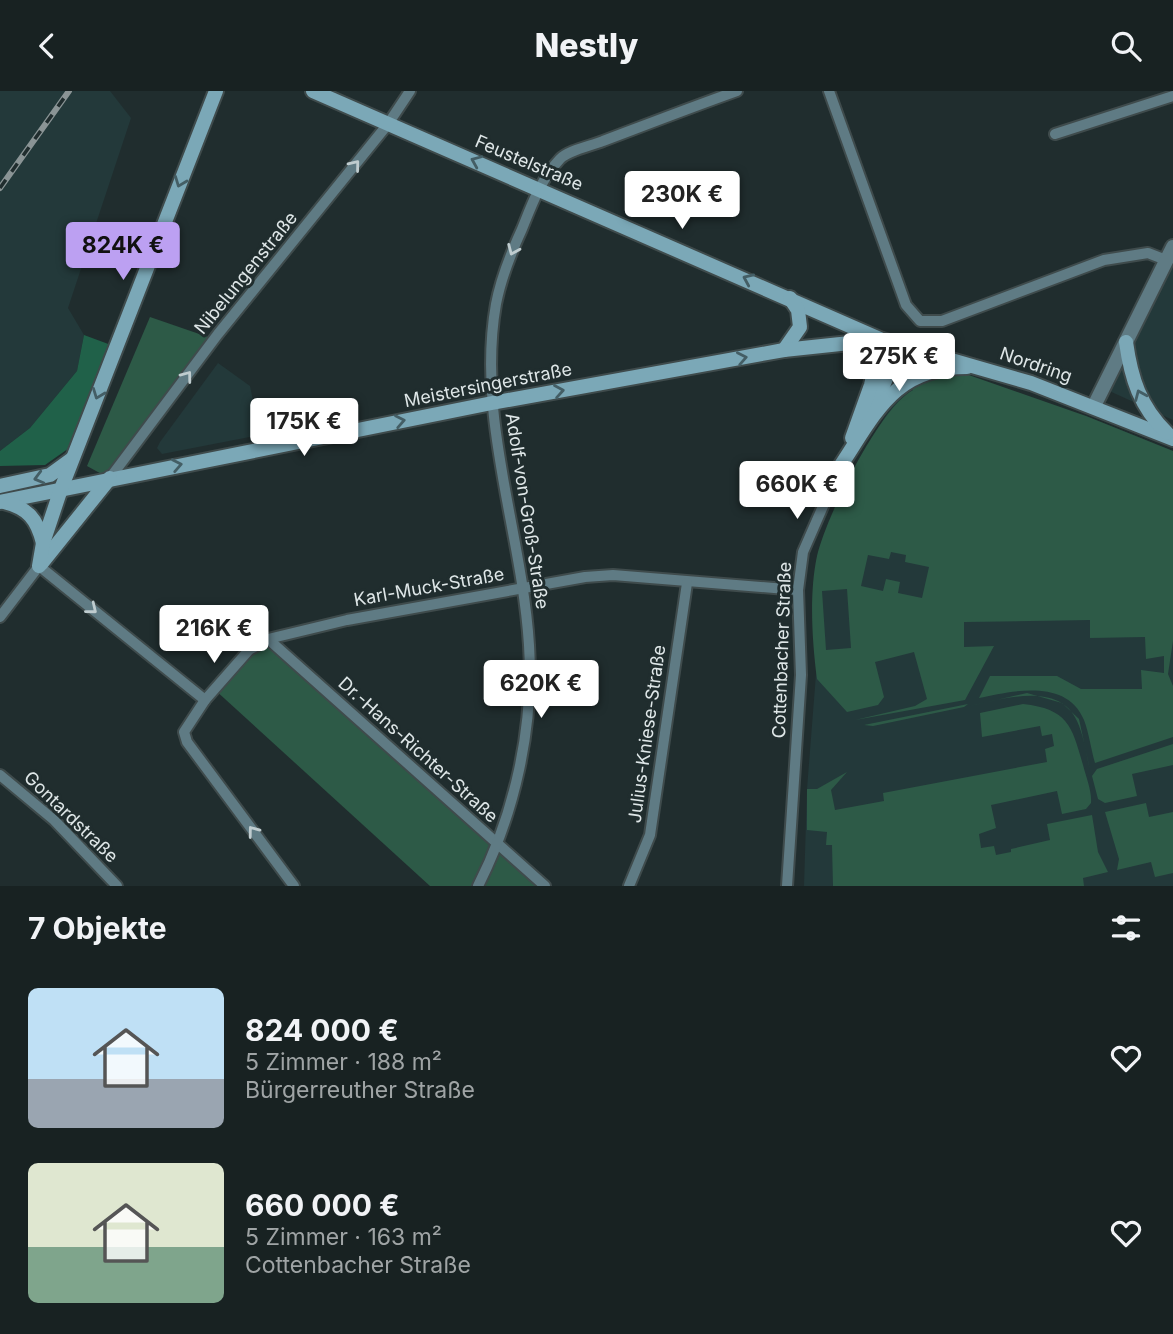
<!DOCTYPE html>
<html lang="de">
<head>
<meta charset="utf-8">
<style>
  body { margin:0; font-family:Inter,sans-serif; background:#252f2f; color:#f1f3f6; height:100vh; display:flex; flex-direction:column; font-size:26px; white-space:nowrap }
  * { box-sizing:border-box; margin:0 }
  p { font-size:23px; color:#9fa4a5 }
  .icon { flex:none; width:38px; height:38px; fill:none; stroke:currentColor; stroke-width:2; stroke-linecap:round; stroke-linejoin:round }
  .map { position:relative; height:795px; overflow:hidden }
  .side { display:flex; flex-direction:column; background:#182222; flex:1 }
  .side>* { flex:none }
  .price { position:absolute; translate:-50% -60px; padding:0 16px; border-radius:7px; background:#fff; color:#222; font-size:23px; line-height:46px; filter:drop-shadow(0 2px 4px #0008) }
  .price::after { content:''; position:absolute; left:50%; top:42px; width:21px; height:16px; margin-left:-10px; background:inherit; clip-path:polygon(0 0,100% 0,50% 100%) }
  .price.current { background:#bca0f2; color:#111 }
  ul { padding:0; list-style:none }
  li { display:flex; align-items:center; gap:21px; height:175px; padding:0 28px }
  li span { display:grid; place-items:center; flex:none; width:196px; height:140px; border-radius:10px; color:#555 }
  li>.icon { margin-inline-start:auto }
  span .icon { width:84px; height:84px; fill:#fffc; stroke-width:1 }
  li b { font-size:30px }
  h2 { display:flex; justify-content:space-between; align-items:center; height:84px; padding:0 28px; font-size:30px }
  header { display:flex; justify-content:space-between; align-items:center; height:91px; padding:0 28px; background:#182222; font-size:32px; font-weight:800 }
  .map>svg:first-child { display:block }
</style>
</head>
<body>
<header><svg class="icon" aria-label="back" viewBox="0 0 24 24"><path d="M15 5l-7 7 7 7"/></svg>Nestly<svg class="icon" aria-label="search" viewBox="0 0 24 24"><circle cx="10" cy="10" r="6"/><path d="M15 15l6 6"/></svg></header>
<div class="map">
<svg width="1173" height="795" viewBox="0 0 1173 795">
  <rect width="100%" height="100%" fill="#202d2e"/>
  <g fill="#23393a">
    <polygon points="0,0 110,0 131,27 68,217 84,244 77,280 30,337 0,360"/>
    <polygon points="1173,158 1173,329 1105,298"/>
    <polygon points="218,272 250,295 260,344 162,363 157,357 160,351"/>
    <polygon points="913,292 1086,325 1173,360 1173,795 804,795 807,698 816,583 814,499 817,465 854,379 886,324 901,305 913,299"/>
  </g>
  <g fill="#2d5a47" fill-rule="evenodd">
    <polygon points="150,226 208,246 107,386 87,375"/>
    <path d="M963,282L1086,325L1173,360V550L1168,583L1173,595V646L1095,672C1091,658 1089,642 1084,629C1067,587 1011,600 979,607L990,585H1057L1081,598H1142L1141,579L1164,582V565L1146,568L1145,546L1090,547V529L964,531V556L994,555L965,609L855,629L915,615L927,608L914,561L875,571L884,606L878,614L847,621L817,588C812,550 809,502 817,465C826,426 879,317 913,299V292L925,286ZM891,461L906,464L905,471L929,476L922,507L898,502L900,491L886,488L883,500L861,495L868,464L889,468ZM847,498L851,557L826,559L822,500Z"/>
    <polygon points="268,549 545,795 430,795 214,598"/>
    <path d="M1027,602L1062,612L1079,628L1090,679C1086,663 1084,645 1077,630C1059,590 1002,608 970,615Z"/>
    <polygon points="968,613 964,616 873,635 864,634"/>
    <path d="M1023,613C1068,618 1072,635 1083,674C1086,686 1092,700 1091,712L1086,718L1062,723L1057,700L991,714L996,737L979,743L981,757L994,755L996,764L1011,761V758L1050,749L1047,733L1092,724L1098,761L1108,781L1083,787L1084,795H833L832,754H826L827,741L807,739V698H817L847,681L831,699L835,719L884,710L883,702L1047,671L1045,658L1054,655L1052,643L1042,645L1040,635L982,646L980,622Z"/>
    <polygon points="1173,653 1173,674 1132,683 1137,705 1105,712 1098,708 1092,685 1097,678"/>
    <polygon points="1146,712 1149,726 1173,721 1173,782 1155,786 1151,771 1117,779 1119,768 1105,721"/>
  </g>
  <polygon fill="#206149" points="84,244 111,254 72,355 45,374 0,375 0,360 30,337 77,280"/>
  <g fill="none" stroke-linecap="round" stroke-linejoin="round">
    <g stroke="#3f4b4c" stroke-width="14">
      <g id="minor">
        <polyline points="829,0 906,214 920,230 942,230 1104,169 1148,162 1166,169"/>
        <polyline points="1055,43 1173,5"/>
        <polyline points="110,387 218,243 388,33 410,0"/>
        <polyline points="0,526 39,475 205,609"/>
        <polyline points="268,548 545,795"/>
        <polyline points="0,684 54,729 117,795"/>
        <polyline points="294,795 187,651 184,641 205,609 249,559 268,548 347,529 585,486 613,484 798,499"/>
        <path d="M478,795C515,722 534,636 529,554C522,441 476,327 496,213C501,187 511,162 522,138C532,113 541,88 560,68C569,59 591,55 603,50C648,33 692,16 737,0"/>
        <polyline points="629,795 650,744 687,492"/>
        <polyline points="787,795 801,584 798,499 803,461 841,374"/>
      </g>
    </g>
    <g stroke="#3f4b4c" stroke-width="18">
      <polyline id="tertiary" points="1094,315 1173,156"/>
    </g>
    <g stroke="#3f4b4c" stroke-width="18">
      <g id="secondary">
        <polyline points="313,0 882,249 1031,292 1173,348"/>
        <path d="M1126,251C1131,287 1140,316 1167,342"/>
        <polyline points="784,259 800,236 798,219 790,207"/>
        <polyline points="874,317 900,253"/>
        <polyline points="852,347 871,294 882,249"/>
        <path d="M841,374C876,321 895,276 967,276"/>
        <polyline points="0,395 50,384 72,368"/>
        <polyline points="0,411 492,312 784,259 878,249"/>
        <path d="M4,411C28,417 37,428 43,452"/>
        <polyline points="41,473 110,387"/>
        <polyline points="39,475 43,452 61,398 216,0"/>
      </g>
    </g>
    <use href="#minor" stroke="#5f7b84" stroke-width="10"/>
    <use href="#tertiary" stroke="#5f7b84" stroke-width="14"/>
    <use href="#secondary" stroke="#7ba8b7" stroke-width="14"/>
    <g stroke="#8a9495" stroke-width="6">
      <polyline id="rail" points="0,97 69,0"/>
    </g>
    <use href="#rail" stroke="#202d2e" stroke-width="3.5" stroke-dasharray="10" stroke-linecap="butt"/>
  </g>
  <defs><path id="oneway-chevron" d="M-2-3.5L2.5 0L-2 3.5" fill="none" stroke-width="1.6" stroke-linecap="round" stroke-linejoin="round" transform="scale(1.75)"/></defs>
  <g stroke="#445e65">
    <use href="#oneway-chevron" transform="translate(476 70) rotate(-157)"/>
    <use href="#oneway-chevron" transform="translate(180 91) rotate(111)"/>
    <use href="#oneway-chevron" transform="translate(748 188) rotate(-156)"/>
    <use href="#oneway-chevron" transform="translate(742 267) rotate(-11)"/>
    <use href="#oneway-chevron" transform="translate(559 300) rotate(-10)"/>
    <use href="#oneway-chevron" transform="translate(98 303) rotate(111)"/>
    <use href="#oneway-chevron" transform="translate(1140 304) rotate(-113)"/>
    <use href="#oneway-chevron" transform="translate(400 330) rotate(-11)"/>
    <use href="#oneway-chevron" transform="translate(177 374) rotate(-11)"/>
    <use href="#oneway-chevron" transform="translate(39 387) rotate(165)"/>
  </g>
  <g stroke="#bfcccf">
    <use href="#oneway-chevron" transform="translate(355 74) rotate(-51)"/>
    <use href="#oneway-chevron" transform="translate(513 159) rotate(113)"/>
    <use href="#oneway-chevron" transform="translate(187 285) rotate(-53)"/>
    <use href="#oneway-chevron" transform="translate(92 518) rotate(39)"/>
    <use href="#oneway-chevron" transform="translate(253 740) rotate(-127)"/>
  </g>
  <g text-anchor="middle" stroke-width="6" stroke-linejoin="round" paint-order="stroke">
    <g font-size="18" fill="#dfe7e8" stroke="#202d2e">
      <text transform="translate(529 72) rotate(23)" y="6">Feustelstraße</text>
      <text transform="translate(246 182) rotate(-51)" y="6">Nibelungenstraße</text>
      <text transform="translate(1036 274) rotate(19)" y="6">Nordring</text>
      <text transform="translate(488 294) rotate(-11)" y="6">Meistersingerstraße</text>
      <text transform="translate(527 420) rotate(81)" y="6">Adolf-von-Groß-Straße</text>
      <text transform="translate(429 496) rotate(-10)" y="6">Karl-Muck-Straße</text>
      <text transform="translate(782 559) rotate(-88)" y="6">Cottenbacher Straße</text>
      <text transform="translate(647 643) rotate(-82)" y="6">Julius-Kniese-Straße</text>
      <text transform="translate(418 659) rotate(42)" y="6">Dr.-Hans-Richter-Straße</text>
      <text transform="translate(71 726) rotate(44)" y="6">Gontardstraße</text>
    </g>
  </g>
</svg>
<b class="price" style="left:682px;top:140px">230K €</b>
<b class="price current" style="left:123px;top:191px">824K €</b>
<b class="price" style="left:899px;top:302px">275K €</b>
<b class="price" style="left:304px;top:367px">175K €</b>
<b class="price" style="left:797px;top:430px">660K €</b>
<b class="price" style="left:214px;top:574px">216K €</b>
<b class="price" style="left:541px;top:629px">620K €</b>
</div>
<section class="side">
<h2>7 Objekte<svg class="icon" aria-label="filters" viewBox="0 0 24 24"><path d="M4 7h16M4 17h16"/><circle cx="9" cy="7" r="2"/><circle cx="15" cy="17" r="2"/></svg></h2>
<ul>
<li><span style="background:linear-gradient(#bfe0f5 65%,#9aa5b1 0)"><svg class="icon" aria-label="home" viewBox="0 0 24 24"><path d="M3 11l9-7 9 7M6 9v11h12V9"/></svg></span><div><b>824 000 €</b><p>5 Zimmer · 188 m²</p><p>Bürgerreuther Straße</p></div><svg class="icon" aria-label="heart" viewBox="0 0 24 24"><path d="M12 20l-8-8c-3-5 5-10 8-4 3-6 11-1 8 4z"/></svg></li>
<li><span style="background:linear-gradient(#dfe7d0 60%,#7fa58c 0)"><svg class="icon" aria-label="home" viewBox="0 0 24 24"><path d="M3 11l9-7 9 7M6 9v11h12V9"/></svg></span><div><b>660 000 €</b><p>5 Zimmer · 163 m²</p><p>Cottenbacher Straße</p></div><svg class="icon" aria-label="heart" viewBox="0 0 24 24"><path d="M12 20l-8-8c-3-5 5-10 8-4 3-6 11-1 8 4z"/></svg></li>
</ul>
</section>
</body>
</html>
